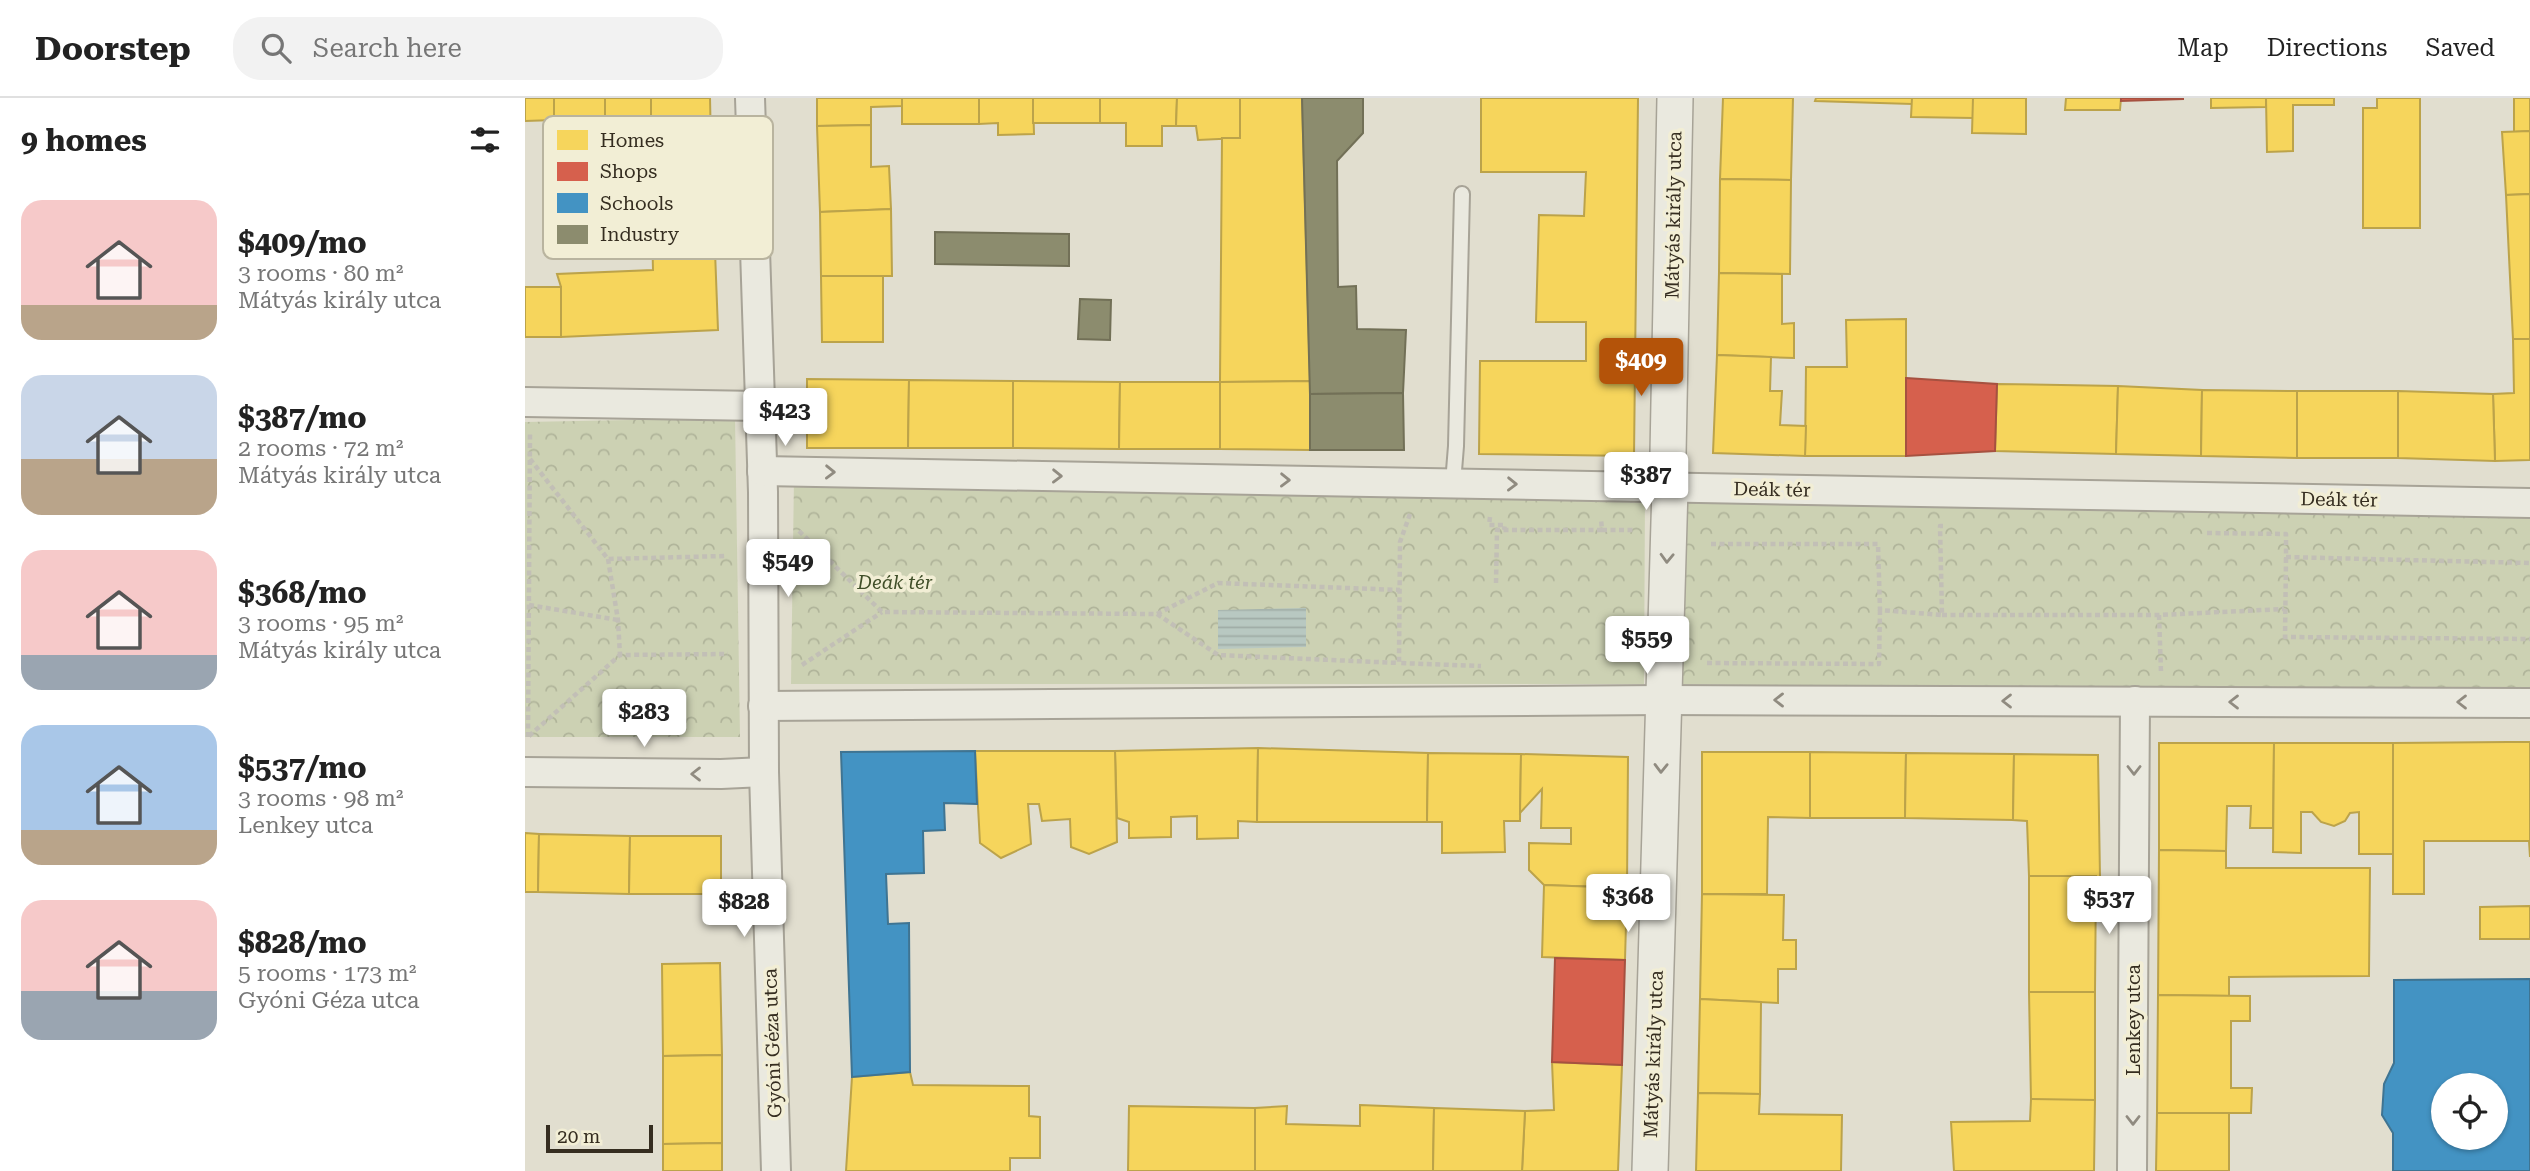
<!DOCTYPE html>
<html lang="en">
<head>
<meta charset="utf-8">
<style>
  body { margin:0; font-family:"Roboto Serif",serif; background:#f2f2f2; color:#222; height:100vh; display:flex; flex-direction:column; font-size:26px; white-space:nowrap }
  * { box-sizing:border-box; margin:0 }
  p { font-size:23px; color:#767676 }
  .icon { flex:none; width:38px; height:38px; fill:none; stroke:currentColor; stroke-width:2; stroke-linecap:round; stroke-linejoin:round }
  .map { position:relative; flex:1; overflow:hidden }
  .panel { display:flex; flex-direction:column; background:#fff; width:525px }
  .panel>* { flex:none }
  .fabs { position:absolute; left:1906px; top:975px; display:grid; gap:14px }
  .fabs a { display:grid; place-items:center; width:77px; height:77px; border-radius:50%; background:#fff; box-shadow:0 2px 5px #0004; font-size:35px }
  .scale { position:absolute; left:21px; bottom:18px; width:107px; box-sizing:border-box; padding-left:7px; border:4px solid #352d20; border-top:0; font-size:19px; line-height:24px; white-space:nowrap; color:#352d20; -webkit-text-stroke:5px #f2eed5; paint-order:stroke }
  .price { position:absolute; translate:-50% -60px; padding:0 16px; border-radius:7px; background:#fff; color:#222; font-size:23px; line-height:46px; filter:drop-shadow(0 2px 4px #0008) }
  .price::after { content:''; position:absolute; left:50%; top:42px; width:21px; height:16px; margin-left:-10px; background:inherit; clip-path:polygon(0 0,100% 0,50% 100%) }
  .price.on { background:#b45309; color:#fff }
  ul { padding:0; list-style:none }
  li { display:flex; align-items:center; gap:21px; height:175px; padding:0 21px }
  li span { display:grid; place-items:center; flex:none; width:196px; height:140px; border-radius:21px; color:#555 }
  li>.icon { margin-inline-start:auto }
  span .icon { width:84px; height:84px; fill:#fffc; stroke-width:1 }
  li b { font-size:30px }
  h2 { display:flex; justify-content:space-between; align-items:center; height:84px; padding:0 21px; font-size:30px }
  header { display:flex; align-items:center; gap:42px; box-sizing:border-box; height:98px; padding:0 35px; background:#fff; border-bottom:2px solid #e0e0e0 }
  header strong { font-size:33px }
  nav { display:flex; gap:38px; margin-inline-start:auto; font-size:24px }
  .search { width:490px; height:63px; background:#f2f2f2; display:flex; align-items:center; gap:18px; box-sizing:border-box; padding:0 24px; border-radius:28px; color:#767676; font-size:26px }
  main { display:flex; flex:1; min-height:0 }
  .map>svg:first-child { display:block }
</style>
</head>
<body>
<header>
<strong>Doorstep</strong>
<div class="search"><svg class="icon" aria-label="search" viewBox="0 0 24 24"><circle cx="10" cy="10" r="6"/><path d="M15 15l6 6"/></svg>Search here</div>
<nav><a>Map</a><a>Directions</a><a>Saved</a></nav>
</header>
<main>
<section class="panel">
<h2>9 homes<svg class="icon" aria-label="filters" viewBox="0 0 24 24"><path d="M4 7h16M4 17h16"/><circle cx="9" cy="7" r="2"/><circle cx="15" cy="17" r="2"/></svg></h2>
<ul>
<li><span style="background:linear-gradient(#f6c9c9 75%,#b9a48a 0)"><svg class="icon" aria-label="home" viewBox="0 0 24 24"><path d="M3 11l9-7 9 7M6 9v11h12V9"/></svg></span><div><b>$409/mo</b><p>3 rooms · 80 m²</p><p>Mátyás király utca</p></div></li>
<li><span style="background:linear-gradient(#c9d6e8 60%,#b9a48a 0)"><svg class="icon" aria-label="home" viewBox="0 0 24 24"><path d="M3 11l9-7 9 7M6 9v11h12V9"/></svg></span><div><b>$387/mo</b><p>2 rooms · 72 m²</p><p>Mátyás király utca</p></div></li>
<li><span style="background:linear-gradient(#f6c9c9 75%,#9aa5b1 0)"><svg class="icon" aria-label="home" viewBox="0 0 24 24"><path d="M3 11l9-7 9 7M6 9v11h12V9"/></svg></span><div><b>$368/mo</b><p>3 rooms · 95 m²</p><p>Mátyás király utca</p></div></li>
<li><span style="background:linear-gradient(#a9c7e8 75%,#b9a48a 0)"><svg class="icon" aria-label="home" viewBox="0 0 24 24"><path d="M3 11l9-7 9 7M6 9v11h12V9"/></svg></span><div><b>$537/mo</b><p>3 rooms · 98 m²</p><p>Lenkey utca</p></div></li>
<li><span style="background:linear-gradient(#f6c9c9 65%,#9aa5b1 0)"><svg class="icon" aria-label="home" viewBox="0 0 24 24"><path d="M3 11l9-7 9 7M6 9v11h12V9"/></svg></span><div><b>$828/mo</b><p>5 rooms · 173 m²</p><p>Gyóni Géza utca</p></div></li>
</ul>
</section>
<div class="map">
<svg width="2005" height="1073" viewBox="0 0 2005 1073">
  <defs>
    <pattern id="forest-crowns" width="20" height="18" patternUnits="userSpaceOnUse" patternTransform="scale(1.75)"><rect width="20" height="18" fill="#ccd1b3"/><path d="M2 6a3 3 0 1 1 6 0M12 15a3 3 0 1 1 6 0" fill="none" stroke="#b0b49a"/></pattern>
    <pattern id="water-rules" width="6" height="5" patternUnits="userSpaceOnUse" patternTransform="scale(1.75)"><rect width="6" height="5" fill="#b8c8c1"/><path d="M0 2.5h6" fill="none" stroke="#9faca6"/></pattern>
  </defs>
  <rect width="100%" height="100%" fill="#e1decf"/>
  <g fill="url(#forest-crowns)">
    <polygon points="210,320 215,639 0,639 0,324"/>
    <polygon points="269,380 1120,397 1119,586 266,586"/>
    <polygon points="1164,399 2005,412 2005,598 1156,586 1161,404"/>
  </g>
  <polygon fill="url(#water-rules)" points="781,510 781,549 693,551 693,512"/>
  <g fill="#f6d55c" stroke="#bca34a" stroke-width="2">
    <polygon points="0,0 29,0 29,22 0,23"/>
    <polygon points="29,0 80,0 80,23 29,22"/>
    <rect x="80" y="0" width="46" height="23"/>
    <polygon points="126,0 185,0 186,47 131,49 126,23"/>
    <polygon points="292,0 377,0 377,8 346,9 346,27 292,28"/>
    <rect x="377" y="0" width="77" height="26"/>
    <polygon points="454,0 508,0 509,36 473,37 473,25 454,26"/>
    <rect x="508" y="0" width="67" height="25"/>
    <polygon points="575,0 652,0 651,28 637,28 637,48 601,48 601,25 575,25"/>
    <polygon points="652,0 715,0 715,40 673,42 671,28 651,28"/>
    <polygon points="715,0 777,0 785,283 695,284 697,40 715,40"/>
    <polygon points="956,0 1113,0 1109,358 954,356 955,263 1061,263 1061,224 1011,224 1014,117 1059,118 1061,74 956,74"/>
    <polygon points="1198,0 1268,0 1266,82 1195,81"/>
    <polygon points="1291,0 1387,0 1387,6 1290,3"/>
    <polygon points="1387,0 1448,0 1448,20 1386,19"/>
    <polygon points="1448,0 1501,0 1501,36 1447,35"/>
    <polygon points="1541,0 1596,0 1595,12 1540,12"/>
    <polygon points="1686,0 1741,0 1741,9 1686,10"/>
    <polygon points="1741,0 1809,0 1809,7 1768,7 1768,53 1742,54"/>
    <polygon points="1852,0 1895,0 1895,130 1838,130 1838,10 1852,10"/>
    <polygon points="1989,0 2005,0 2005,33 1989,34"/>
    <polygon points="346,27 346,69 364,68 366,111 295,114 292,28"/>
    <polygon points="2005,33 2005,96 1981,97 1977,34"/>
    <polygon points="1195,81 1266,82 1265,176 1194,175"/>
    <polygon points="2005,96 2005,241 1988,241 1981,97"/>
    <polygon points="366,111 367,178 296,178 295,114"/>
    <polygon points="189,127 193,232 36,239 36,189 32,176 128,172 127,130"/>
    <polygon points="1194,175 1257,176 1257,226 1269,225 1269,260 1192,257"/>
    <polygon points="296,178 358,178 358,244 297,244"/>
    <rect x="0" y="189" width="36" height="50"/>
    <polygon points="1381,221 1381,358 1280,358 1281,269 1322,269 1321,222"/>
    <polygon points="1988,241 2005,241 2005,362 1970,363 1968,296 1989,295"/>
    <polygon points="1192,257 1246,259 1245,293 1257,293 1255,327 1281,328 1280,358 1188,355"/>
    <polygon points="282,281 384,282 383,350 282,350"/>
    <polygon points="384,282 488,283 488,350 383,350"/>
    <polygon points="488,283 595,284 594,351 488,350"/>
    <polygon points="785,283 785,352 695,351 695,284"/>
    <polygon points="595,284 695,284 695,351 594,351"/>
    <polygon points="1472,286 1593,288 1591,356 1470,353"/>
    <polygon points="1593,288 1677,292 1676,358 1591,356"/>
    <polygon points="1677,292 1772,293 1772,360 1676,358"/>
    <rect x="1772" y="293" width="101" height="67"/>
    <polygon points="1873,293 1968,296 1970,363 1873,360"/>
    <polygon points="1983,644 2005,644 2005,759 2004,743 1899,743 1899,796 1868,796 1868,645"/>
    <polygon points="1634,645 1749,645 1748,730 1725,730 1726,708 1702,708 1701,753 1634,752"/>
    <polygon points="1749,645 1868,645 1868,756 1834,756 1834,714 1825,715 1820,723 1809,728 1796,724 1787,714 1776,714 1776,755 1748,754"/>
    <polygon points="733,650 732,724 713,723 713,740 672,741 672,718 646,719 646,739 604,740 604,724 592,720 590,653"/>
    <polygon points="733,650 903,655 902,724 732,724"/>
    <polygon points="450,653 590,653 592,744 564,756 546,749 545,721 517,723 514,706 503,706 506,746 476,760 455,745"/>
    <polygon points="1177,654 1285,654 1285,720 1243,719 1242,796 1177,796"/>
    <polygon points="1285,654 1381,655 1380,720 1285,720"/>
    <polygon points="903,655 996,656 995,723 979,723 980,754 917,755 917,724 902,724"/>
    <polygon points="1381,655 1489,656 1488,722 1380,720"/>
    <polygon points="996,656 1103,659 1102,790 1019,787 1004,772 1004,745 1046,746 1046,730 1016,730 1017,691 995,715"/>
    <polygon points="1489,656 1573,657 1575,779 1504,778 1502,723 1488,722"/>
    <polygon points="0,735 14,736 13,794 0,794"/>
    <polygon points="14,736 105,738 104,796 13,794"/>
    <polygon points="105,738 196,738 196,796 104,796"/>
    <polygon points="1634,752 1701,753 1701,770 1845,770 1844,878 1704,879 1704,898 1633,897"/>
    <polygon points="1504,778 1571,778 1570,894 1504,894"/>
    <polygon points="1019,787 1102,790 1100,862 1017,859"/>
    <polygon points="1177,796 1259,797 1258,842 1271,842 1271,871 1253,871 1253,905 1175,901"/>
    <polygon points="2005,808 2005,841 1955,841 1955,809"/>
    <polygon points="195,865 197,957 138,958 137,866"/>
    <polygon points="1504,894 1570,894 1570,1002 1506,1003"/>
    <polygon points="1633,897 1725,898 1725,923 1706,923 1706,990 1727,990 1726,1015 1632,1015"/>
    <polygon points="1175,901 1236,904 1235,996 1173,995"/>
    <polygon points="197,957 197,1045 138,1046 138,958"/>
    <polygon points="1027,964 1097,967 1093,1073 997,1073 1000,1013 1029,1012"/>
    <polygon points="385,974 388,987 504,988 504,1018 515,1019 515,1060 485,1060 485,1073 321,1073 327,979"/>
    <polygon points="1173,995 1235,996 1234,1016 1317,1017 1316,1073 1171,1073"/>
    <polygon points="1506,1001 1570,1002 1569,1073 1429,1073 1426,1024 1505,1023"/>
    <polygon points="835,1007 909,1010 908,1073 730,1073 730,1010 762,1008 761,1026 835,1028"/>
    <polygon points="604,1008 730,1010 730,1073 603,1073"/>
    <polygon points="909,1010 1000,1013 997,1073 908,1073"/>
    <polygon points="1632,1015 1704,1015 1704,1073 1631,1073"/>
    <polygon points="197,1045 197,1073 138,1073 138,1046"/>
  </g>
  <g fill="#d6604d" stroke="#a65140" stroke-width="2">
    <polygon points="1596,0 1658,0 1658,1 1596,3"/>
    <polygon points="1381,280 1472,286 1470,353 1381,358"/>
    <polygon points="1030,860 1100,862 1097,967 1027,964"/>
  </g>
  <g fill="#4393c3" stroke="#3f7492" stroke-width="2" fill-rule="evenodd">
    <polygon points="450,653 452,706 419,705 420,732 398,733 399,775 361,776 363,826 384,825 385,974 327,979 316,654"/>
    <path d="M2005,881V1073H1868V1035L1857,1017L1859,986L1869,965V882ZM1918,987H1970V1040H1918Z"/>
  </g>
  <g fill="#8c8c6e" stroke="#727057" stroke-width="2">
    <polygon points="777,0 838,0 838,35 812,63 813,189 831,188 832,231 881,232 878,295 785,296"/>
    <polygon points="410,134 544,136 544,168 410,166"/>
    <polygon points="555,201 586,202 585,242 553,241"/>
    <polygon points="878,295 879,352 785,352 785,296"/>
  </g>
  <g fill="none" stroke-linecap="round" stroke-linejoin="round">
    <g stroke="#a7a397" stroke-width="18">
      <polyline id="service" points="928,385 931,348 937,96"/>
    </g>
    <g stroke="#a7a397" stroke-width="32">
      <g id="minor">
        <polyline points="225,0 238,394 239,674 251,1073"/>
        <polyline points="0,304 234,308"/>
        <polyline points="237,373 2005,405"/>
        <polyline points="238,608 1138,602 2005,605"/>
        <polyline points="0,674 196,676 239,674"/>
        <polyline points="1607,1073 1610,603"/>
      </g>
    </g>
    <g stroke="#a7a397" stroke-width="38">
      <polyline id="tertiary" points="1125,1073 1145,390 1143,356 1150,0"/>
    </g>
    <g stroke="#c2bfb6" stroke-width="4.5" stroke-dasharray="5 3.5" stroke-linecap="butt">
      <polyline points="5,361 83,461 200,458"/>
      <polyline points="885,416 875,444 874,565 956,568"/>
      <polyline points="965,419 964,427 980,427 979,432"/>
      <polyline points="1077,432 1108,432"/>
      <polyline points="274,433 357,514 632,516 693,485 875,492"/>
      <polyline points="1682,435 1761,436 1761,459 2005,465"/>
      <polyline points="1186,446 1353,446 1355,512 1417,517 1415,428 1418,428"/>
      <polyline points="1761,460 1760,539 2005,541"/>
      <polyline points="83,461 93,522 95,557"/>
      <polyline points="971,485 972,432 1077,432 1076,421"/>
      <polyline points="4,507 93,522"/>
      <polyline points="632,516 693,557 874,565"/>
      <polyline points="1417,517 1634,517 1759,511"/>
      <polyline points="1634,517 1636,574"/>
      <polyline points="1182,565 1354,566 1355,512"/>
      <polyline points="277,567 357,514"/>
      <polyline points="4,638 95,557 203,556"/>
      <polyline points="3,639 5,335"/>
    </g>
    <use href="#service" stroke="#eae9df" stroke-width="14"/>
    <use href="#minor" stroke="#eae9df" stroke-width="28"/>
    <use href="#tertiary" stroke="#eae9df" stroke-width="35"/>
  </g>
  <defs><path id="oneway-chevron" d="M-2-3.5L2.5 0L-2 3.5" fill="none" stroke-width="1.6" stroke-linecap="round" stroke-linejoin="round" transform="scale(1.75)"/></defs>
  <g stroke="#908b80">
    <use href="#oneway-chevron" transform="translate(305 374) rotate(1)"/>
    <use href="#oneway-chevron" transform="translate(532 378) rotate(1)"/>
    <use href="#oneway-chevron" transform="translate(760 382) rotate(1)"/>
    <use href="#oneway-chevron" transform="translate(987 386) rotate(1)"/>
    <use href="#oneway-chevron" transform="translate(1142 460) rotate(92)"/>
    <use href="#oneway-chevron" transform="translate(1254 602) rotate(-180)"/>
    <use href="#oneway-chevron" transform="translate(1482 603) rotate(-180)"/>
    <use href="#oneway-chevron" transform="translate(1709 604) rotate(-180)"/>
    <use href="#oneway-chevron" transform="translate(1937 604) rotate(-180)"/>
    <use href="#oneway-chevron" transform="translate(1136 670) rotate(91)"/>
    <use href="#oneway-chevron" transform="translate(1609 672) rotate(90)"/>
    <use href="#oneway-chevron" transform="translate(171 676) rotate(-180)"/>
    <use href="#oneway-chevron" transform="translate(1608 1022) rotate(90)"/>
  </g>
  <g text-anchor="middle" stroke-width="7" stroke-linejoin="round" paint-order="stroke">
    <g font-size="19" fill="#352d20" stroke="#f2eed5">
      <text transform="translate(1148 117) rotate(-89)" y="7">Mátyás király utca</text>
      <text transform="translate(1247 391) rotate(1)" y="7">Deák tér</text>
      <text transform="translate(1814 401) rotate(1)" y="7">Deák tér</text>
      <text transform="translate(1608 922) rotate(-90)" y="7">Lenkey utca</text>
      <text transform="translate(247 945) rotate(-92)" y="7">Gyóni Géza utca</text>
      <text transform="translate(1128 956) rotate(-88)" y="7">Mátyás király utca</text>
    </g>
    <g font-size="19" font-style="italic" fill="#404f29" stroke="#f2eed5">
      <text x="370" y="491">Deák tér</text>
    </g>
  </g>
  <rect x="18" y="18" width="230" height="143" rx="10" fill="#f2eed5" stroke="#b9b49f" stroke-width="2"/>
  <rect x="32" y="32" width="31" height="20" fill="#f6d55c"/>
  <rect x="32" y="64" width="31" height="19" fill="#d6604d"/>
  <rect x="32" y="95" width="31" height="20" fill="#4393c3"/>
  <rect x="32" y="127" width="31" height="19" fill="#8c8c6e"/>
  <g font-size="19" fill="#352d20">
    <text x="75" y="49">Homes</text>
    <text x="75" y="80">Shops</text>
    <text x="75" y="112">Schools</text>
    <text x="75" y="143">Industry</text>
  </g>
</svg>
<div class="fabs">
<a><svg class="icon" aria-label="locate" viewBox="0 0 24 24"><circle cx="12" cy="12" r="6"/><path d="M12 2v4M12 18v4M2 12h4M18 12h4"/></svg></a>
</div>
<div class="scale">20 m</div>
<b class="price on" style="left:1116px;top:300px">$409</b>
<b class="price" style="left:260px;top:350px">$423</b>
<b class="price" style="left:1121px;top:414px">$387</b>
<b class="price" style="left:263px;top:501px">$549</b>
<b class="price" style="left:1122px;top:578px">$559</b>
<b class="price" style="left:119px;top:651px">$283</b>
<b class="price" style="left:1103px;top:836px">$368</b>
<b class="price" style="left:1584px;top:838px">$537</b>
<b class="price" style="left:219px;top:841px">$828</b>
</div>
</main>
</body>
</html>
